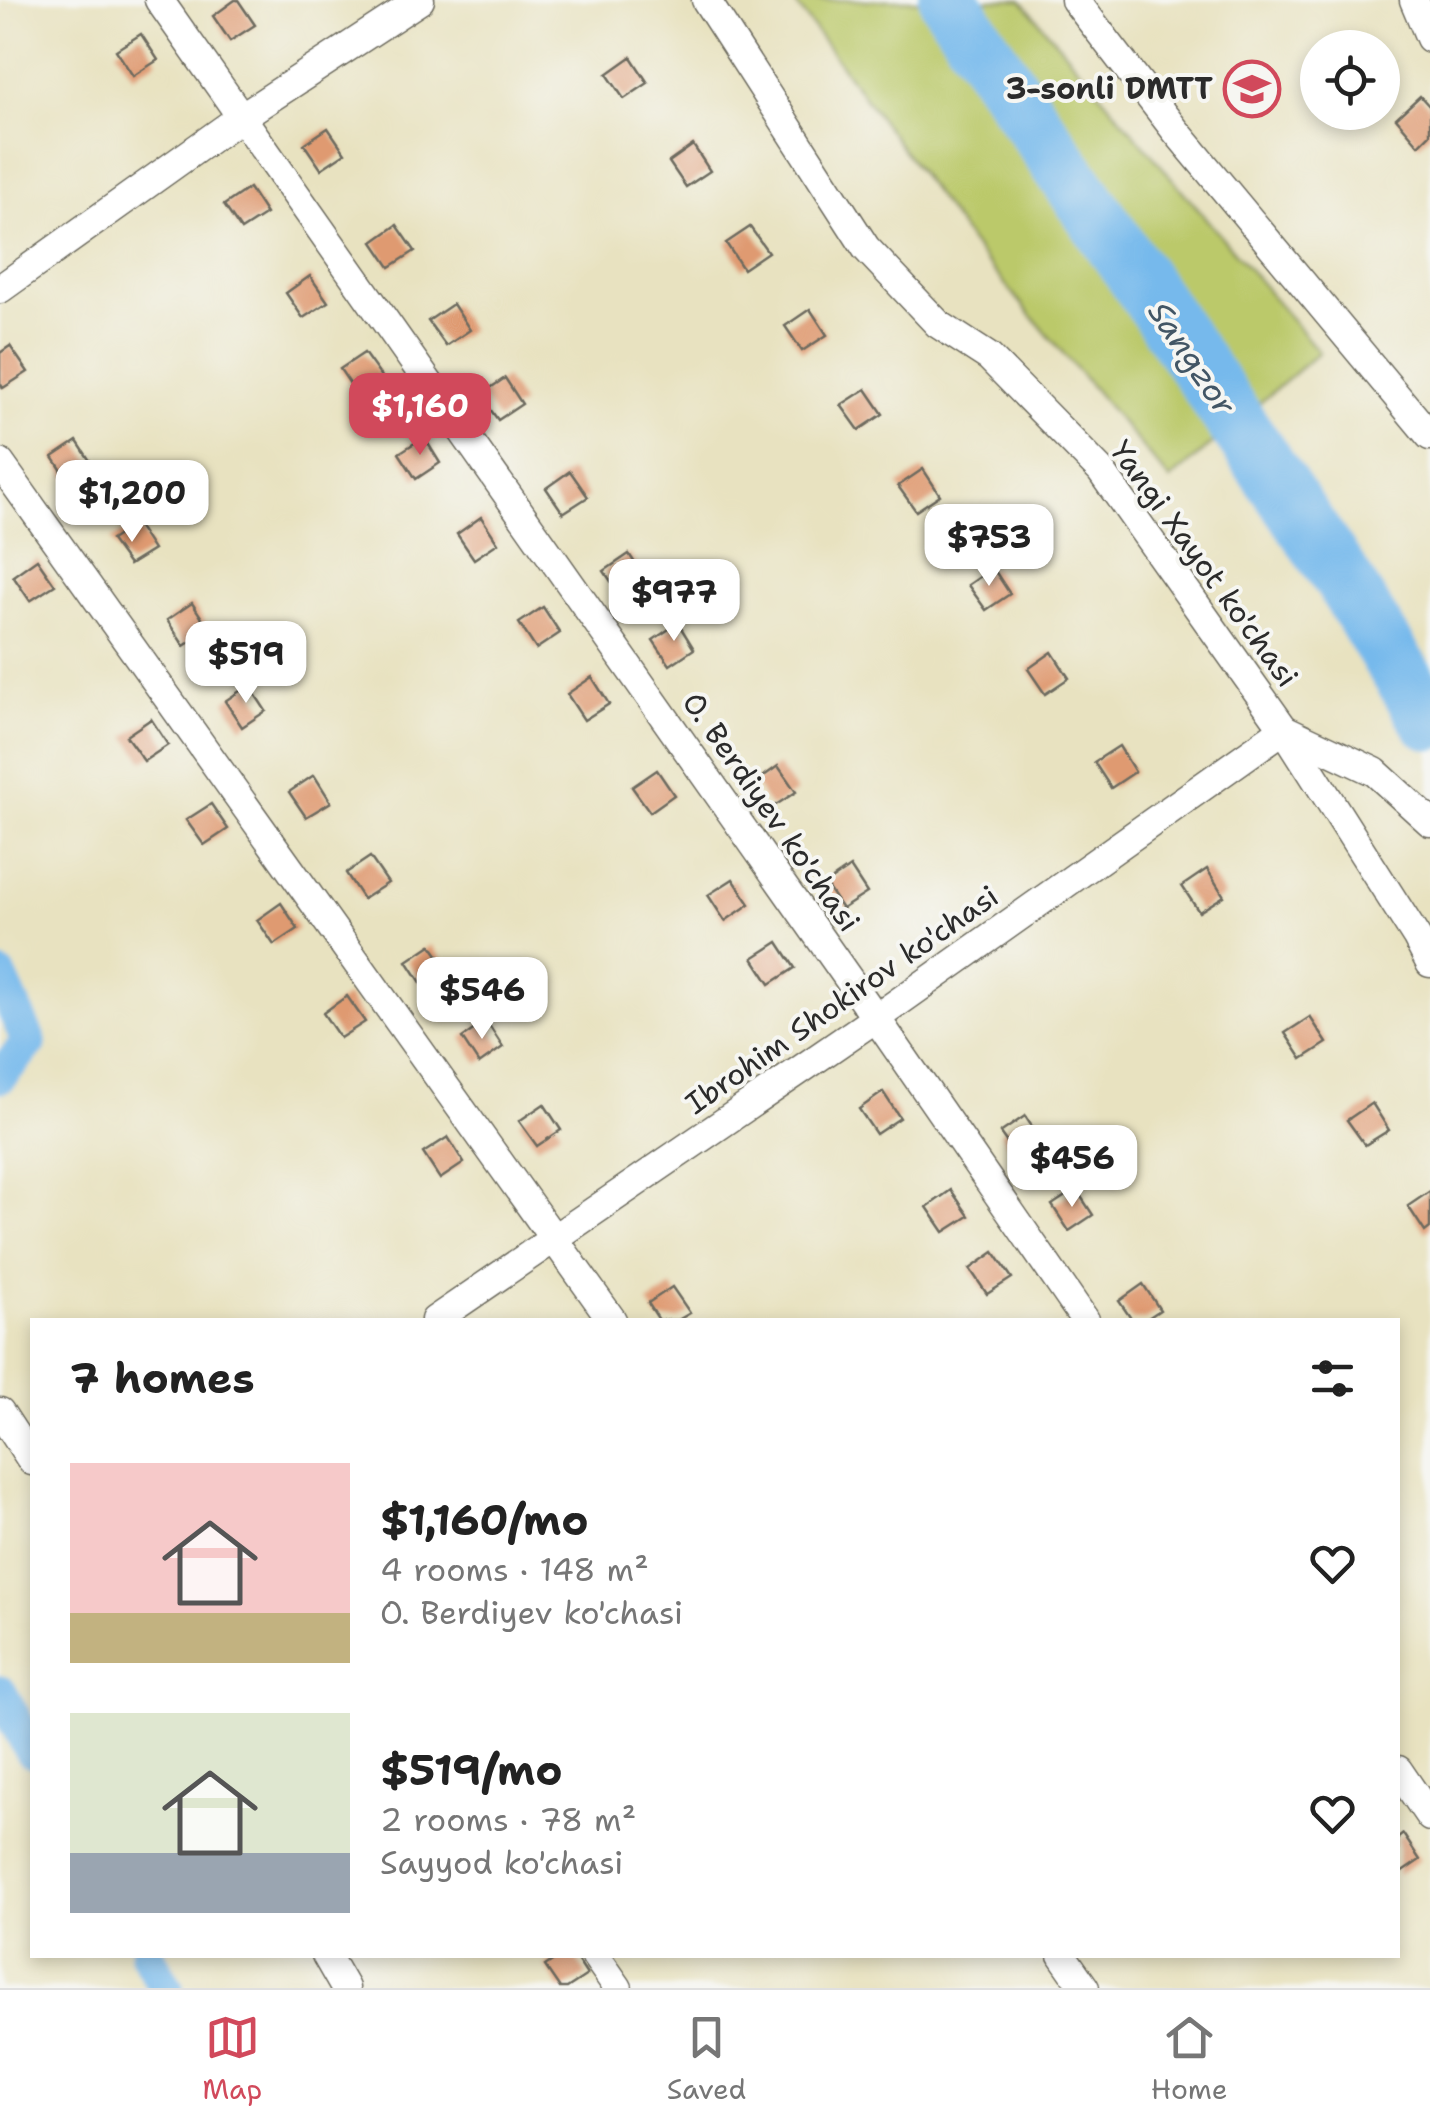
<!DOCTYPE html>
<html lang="en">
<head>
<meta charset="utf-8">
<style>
  body { margin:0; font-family:"Shantell Sans",sans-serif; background:#f6f6f6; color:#222; height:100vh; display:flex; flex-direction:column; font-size:38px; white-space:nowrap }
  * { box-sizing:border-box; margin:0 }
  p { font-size:32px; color:#767676 }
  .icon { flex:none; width:55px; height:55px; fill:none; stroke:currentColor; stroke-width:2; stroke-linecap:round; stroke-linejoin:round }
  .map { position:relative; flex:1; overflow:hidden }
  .panel { position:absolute; left:30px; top:1318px; width:1370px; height:640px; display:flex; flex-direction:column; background:#fff; border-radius:0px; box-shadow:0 5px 15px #0003 }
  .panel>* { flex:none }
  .tools { position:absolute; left:1300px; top:30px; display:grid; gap:20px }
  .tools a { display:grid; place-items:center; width:100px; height:100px; border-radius:50%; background:#fff; box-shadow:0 5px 15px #0003; font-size:50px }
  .price { position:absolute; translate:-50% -85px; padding:0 22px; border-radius:20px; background:#fff; color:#222; font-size:32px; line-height:65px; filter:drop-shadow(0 2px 5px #0008) }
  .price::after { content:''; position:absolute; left:50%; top:60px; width:30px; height:22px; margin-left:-15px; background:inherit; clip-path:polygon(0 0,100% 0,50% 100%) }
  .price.on { background:#d1495b; color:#fff }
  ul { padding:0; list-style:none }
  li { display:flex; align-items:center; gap:30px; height:250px; padding:0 40px }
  li span { display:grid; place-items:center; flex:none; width:280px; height:200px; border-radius:0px; color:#555 }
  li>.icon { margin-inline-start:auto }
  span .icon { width:120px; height:120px; fill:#fffc; stroke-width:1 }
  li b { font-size:42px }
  h2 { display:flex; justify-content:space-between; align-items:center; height:120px; padding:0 40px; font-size:42px }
  .menu { display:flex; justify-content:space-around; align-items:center; height:140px; border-top:2px solid #e0e0e0; background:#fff; font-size:28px; color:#767676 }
  .menu a { display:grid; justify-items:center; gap:5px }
  .menu .on { color:#d1495b }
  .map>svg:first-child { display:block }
</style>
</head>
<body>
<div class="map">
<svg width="1430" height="1988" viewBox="0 0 1430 1988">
  <rect width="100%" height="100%" fill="#f6f6f2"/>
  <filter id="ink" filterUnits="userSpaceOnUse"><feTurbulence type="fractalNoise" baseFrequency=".01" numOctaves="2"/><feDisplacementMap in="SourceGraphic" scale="20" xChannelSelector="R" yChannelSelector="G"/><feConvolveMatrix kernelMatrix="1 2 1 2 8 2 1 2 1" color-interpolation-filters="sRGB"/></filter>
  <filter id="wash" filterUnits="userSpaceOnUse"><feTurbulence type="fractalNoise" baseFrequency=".0048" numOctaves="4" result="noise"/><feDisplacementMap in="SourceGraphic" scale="40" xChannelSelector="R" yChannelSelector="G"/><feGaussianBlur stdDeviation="2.25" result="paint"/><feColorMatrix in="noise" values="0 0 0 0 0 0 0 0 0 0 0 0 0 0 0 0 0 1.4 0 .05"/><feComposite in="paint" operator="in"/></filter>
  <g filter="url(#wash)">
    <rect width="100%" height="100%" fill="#e8e2c0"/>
    <polygon fill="#bbc96b" stroke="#737a4b" stroke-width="2.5" points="793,0 1021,0 1319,352 1170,480 977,251"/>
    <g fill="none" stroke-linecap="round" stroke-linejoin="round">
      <g stroke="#76b9ec" stroke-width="35">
        <polyline points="0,977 29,1042 0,1076"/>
        <polyline points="0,1693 32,1751"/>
        <polyline points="147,1955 166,1988"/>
      </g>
      <polyline stroke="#76b9ec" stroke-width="60" points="949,0 1341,577 1430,720"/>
    </g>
    <g id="blocks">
      <g fill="#df9a71">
        <polygon points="235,0 238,0 255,25 230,41 213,16"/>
        <polygon points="141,34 158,60 133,76 116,50"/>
        <polygon points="631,57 648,83 624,99 607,74"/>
        <polygon points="1420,96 1430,107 1430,134 1419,145 1396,118"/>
        <polygon points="328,128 345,153 321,169 304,144"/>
        <polygon points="693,145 710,171 686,187 669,162"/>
        <polygon points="249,188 266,214 241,230 224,205"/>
        <polygon points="397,225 415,251 390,267 373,242"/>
        <polygon points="750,227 768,252 743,269 726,243"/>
        <polygon points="310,276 328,302 303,318 286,293"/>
        <polygon points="453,304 470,330 446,346 428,321"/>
        <polygon points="810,309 827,335 802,351 785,326"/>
        <polygon points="10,346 28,372 3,388 0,383 0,353"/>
        <polygon points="364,353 382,378 357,394 340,369"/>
        <polygon points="505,378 522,404 498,420 480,395"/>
        <polygon points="866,389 883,414 859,430 841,405"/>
        <polygon points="424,437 440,463 416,479 399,453"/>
        <polygon points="77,441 94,467 70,483 53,457"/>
        <polygon points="923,469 940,495 916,511 898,486"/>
        <polygon points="570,471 588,497 563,513 546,488"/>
        <polygon points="481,517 498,543 474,559 457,534"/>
        <polygon points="136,524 153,550 129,565 111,540"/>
        <polygon points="629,554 646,580 621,596 604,571"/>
        <polygon points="37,559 55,585 30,601 13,576"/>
        <polygon points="993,568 1010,594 986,610 968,585"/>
        <polygon points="192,603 209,629 184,646 167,620"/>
        <polygon points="543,607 560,633 536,649 519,623"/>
        <polygon points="678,623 694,649 670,665 653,640"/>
        <polygon points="1052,652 1069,678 1045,694 1028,669"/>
        <polygon points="592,677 609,704 584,720 567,694"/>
        <polygon points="249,685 266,711 242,727 225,701"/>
        <polygon points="151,719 168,745 144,761 126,736"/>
        <polygon points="1119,746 1135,772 1111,788 1094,762"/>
        <polygon points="778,766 796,792 771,808 754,783"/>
        <polygon points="657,770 674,795 650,812 632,787"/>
        <polygon points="314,775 331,802 306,817 289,792"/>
        <polygon points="211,804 228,829 204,845 186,820"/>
        <polygon points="370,857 388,883 363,899 346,873"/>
        <polygon points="850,867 867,893 842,909 825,884"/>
        <polygon points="1207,869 1224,896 1199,912 1182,886"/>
        <polygon points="733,879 750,904 725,921 708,895"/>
        <polygon points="281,903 298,929 274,945 257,920"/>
        <polygon points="778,942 795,968 770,984 753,958"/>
        <polygon points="431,945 449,970 424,987 407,961"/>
        <polygon points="347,996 365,1022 340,1038 323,1013"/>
        <polygon points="1310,1017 1327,1043 1302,1059 1285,1033"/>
        <polygon points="486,1021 503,1047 479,1064 462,1038"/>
        <polygon points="883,1092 900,1118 876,1134 859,1109"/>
        <polygon points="1372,1103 1389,1130 1365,1145 1347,1120"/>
        <polygon points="544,1104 561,1130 537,1146 519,1121"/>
        <polygon points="1025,1116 1042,1142 1018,1158 1000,1133"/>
        <polygon points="448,1137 464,1163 440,1179 423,1153"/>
        <polygon points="1076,1189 1093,1215 1069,1231 1052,1205"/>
        <polygon points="951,1190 969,1216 944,1232 927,1207"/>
        <polygon points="1430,1191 1430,1228 1425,1232 1408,1206"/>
        <polygon points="994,1252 1012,1278 987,1294 970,1269"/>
        <polygon points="1143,1284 1160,1310 1145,1320 1132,1320 1119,1301"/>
        <polygon points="672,1287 690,1313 678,1320 659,1320 648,1303"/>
        <polygon points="1403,1834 1420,1860 1398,1875 1398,1838"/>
        <polygon points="561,1955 574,1955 587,1975 567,1988 560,1988 545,1966"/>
      </g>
    </g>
  </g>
  <g filter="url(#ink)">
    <use href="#blocks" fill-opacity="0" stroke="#6d6b5f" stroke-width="2.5"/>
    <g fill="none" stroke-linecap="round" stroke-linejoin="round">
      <g stroke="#6d6b5f" stroke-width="31">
        <g id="street">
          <polyline points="159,0 876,1018 1085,1320"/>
          <polyline points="706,0 866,248 938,324 989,357 1101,471 1284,729 1417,938 1430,963"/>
          <polyline points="1075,0 1175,130 1430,436"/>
          <polyline points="1414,0 1430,38"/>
          <polyline points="0,289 241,117 420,0"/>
          <polyline points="0,463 612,1320"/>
          <polyline points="435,1320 876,1018 1284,729 1375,772 1430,822"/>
          <polyline points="0,1412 32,1461"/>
          <polyline points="1398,1770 1430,1817"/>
          <polyline points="326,1955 345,1988"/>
          <polyline points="595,1955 618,1988"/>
          <polyline points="1062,1955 1085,1988"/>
        </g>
      </g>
      <use href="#street" stroke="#fff" stroke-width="28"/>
    </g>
  </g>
  <defs>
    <g id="school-ring" transform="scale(2.875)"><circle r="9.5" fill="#f6f6f2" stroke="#d1495b" stroke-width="1.5"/><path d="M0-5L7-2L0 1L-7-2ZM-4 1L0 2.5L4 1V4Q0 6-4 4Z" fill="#d1495b"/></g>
  </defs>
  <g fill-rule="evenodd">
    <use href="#school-ring" x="1252" y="89"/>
  </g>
  <g text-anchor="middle" stroke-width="8" stroke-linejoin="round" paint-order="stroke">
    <g font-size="30" font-weight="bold" fill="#2b2b2b" stroke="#f6f6f2" text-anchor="end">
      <text x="1213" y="99">3-sonli DMTT</text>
    </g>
    <g font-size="30" fill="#2b2b2b" stroke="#f6f6f2">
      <text transform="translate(1204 564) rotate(54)" y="10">Yangi Xayot ko'chasi</text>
      <text transform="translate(771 812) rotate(55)" y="10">O. Berdiyev ko'chasi</text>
      <text transform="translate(842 1000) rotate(-35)" y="10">Ibrohim Shokirov ko'chasi</text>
    </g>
    <g font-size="32" font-style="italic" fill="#425665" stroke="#f6f6f2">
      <text transform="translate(1192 358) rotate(56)" y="11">Sangzor</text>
    </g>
  </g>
</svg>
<div class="tools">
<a><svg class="icon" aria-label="locate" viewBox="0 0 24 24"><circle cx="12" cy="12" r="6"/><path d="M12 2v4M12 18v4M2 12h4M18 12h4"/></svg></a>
</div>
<b class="price on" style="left:420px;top:458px">$1,160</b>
<b class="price" style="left:132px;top:545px">$1,200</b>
<b class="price" style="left:989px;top:589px">$753</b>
<b class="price" style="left:674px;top:644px">$977</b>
<b class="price" style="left:246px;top:706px">$519</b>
<b class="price" style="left:482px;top:1042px">$546</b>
<b class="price" style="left:1072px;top:1210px">$456</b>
<section class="panel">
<h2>7 homes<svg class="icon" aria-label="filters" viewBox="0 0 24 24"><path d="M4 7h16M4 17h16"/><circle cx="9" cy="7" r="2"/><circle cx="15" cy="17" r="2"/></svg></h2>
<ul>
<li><span style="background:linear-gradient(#f6c9c9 75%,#c2b280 0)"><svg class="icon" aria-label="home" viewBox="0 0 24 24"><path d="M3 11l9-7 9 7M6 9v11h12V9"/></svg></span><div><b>$1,160/mo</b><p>4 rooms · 148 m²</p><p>O. Berdiyev ko'chasi</p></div><svg class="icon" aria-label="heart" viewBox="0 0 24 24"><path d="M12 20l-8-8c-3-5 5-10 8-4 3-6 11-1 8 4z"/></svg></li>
<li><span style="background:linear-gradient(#dfe7d0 70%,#9aa5b1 0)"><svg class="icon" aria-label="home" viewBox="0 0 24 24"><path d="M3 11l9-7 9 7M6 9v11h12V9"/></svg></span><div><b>$519/mo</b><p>2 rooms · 78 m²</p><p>Sayyod ko'chasi</p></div><svg class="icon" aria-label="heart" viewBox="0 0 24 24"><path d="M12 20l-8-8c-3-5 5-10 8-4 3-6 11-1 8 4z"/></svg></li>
</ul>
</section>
</div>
<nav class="menu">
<a class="on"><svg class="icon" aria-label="map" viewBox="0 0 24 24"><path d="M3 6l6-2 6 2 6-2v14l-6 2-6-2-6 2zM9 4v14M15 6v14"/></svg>Map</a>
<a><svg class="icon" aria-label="saved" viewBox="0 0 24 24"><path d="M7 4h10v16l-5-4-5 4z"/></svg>Saved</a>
<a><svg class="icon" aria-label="home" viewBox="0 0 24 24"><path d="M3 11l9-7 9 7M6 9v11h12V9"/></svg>Home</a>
</nav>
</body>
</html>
